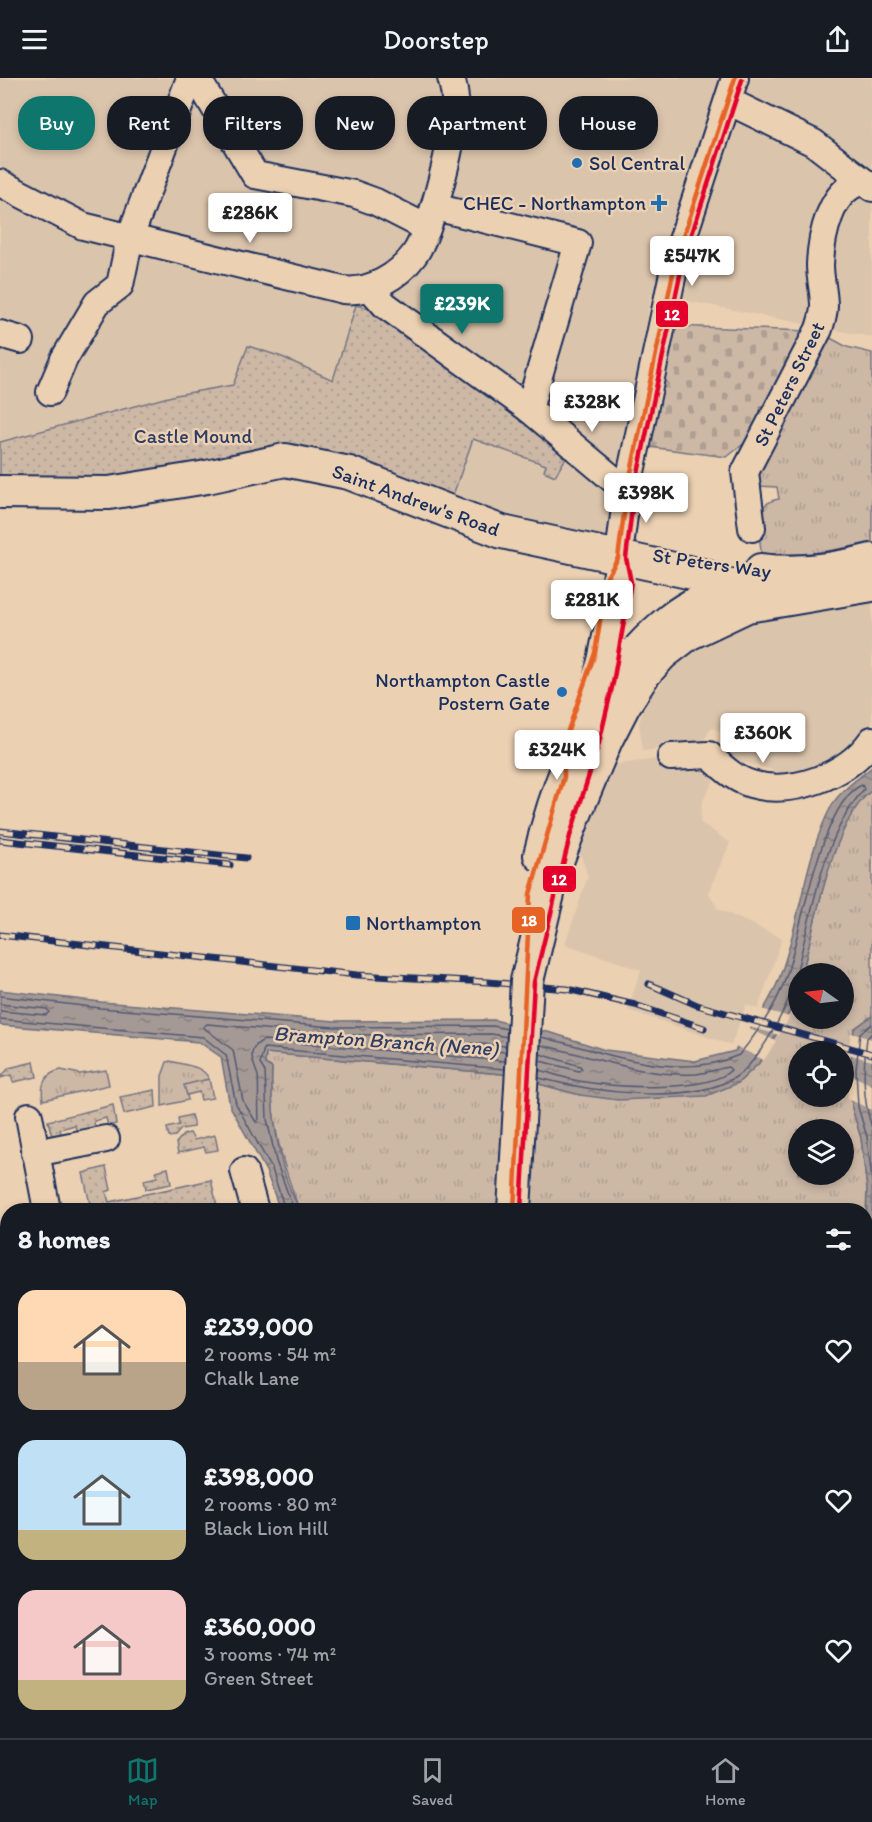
<!DOCTYPE html>
<html lang="en">
<head>
<meta charset="utf-8">
<style>
  body { margin:0; font-family:Itim,sans-serif; background:#242831; color:#f1f3f6; height:100vh; display:flex; flex-direction:column; font-size:22px; white-space:nowrap }
  * { box-sizing:border-box; margin:0 }
  p { font-size:20px; color:#9ea1a6 }
  .icon { flex:none; width:33px; height:33px; fill:none; stroke:currentColor; stroke-width:2; stroke-linecap:round; stroke-linejoin:round }
  .map { position:relative; flex:1; overflow:hidden }
  .panel { position:absolute; left:0px; top:1125px; width:873px; height:536px; display:flex; flex-direction:column; background:#171b24; border-radius:24px 24px 0 0; box-shadow:0 3px 9px #0003 }
  .panel>* { flex:none }
  .hud { position:absolute; left:18px; top:18px; width:837px; height:54px; display:flex; gap:12px }
  .needle { width:39px; rotate:284deg }
  .buttons { position:absolute; left:788px; top:885px; display:grid; gap:12px }
  .buttons a { display:grid; place-items:center; width:66px; height:66px; border-radius:50%; background:#171b24; box-shadow:0 3px 9px #0003; font-size:30px }
  .price { position:absolute; translate:-50% -51px; padding:0 14px; border-radius:6px; background:#fff; color:#222; font-size:20px; line-height:39px; filter:drop-shadow(0 2px 3px #0008) }
  .price::after { content:''; position:absolute; left:50%; top:36px; width:18px; height:14px; margin-left:-9px; background:inherit; clip-path:polygon(0 0,100% 0,50% 100%) }
  .price.active { background:#0f766e; color:#fff }
  ul { padding:0; list-style:none }
  li { display:flex; align-items:center; gap:18px; height:150px; padding:0 18px }
  li span { display:grid; place-items:center; flex:none; width:168px; height:120px; border-radius:18px; color:#555 }
  li>.icon { margin-inline-start:auto }
  span .icon { width:72px; height:72px; fill:#fffc; stroke-width:1 }
  li b { font-size:26px }
  h2 { display:flex; justify-content:space-between; align-items:center; height:72px; padding:0 18px; font-size:26px }
  .chip { padding:0 21px; border-radius:24px; background:#171b24; box-shadow:0 3px 9px #0003; font-size:21px; line-height:54px }
  .chip.active { background:#0f766e; color:#fff }
  header { display:flex; justify-content:space-between; align-items:center; height:78px; padding:0 18px; background:#171b24; font-size:27px; font-weight:600 }
  .dock { display:flex; justify-content:space-around; align-items:center; height:84px; border-top:2px solid #363941; background:#171b24; font-size:16px; color:#9ea1a6 }
  .dock a { display:grid; justify-items:center; gap:3px }
  .dock .active { color:#0f766e }
  .map>svg:first-child { display:block }
</style>
</head>
<body>
<header><svg class="icon" aria-label="menu" viewBox="0 0 24 24"><path d="M4 6h16M4 12h16M4 18h16"/></svg>Doorstep<svg class="icon" aria-label="share" viewBox="0 0 24 24"><path d="M12 15V3M7 8l5-5 5 5M5 13v7h14v-7"/></svg></header>
<div class="map">
<svg width="872" height="1660" viewBox="0 0 872 1660">
  <defs>
    <pattern id="industrial-grid" width="8" height="8" patternUnits="userSpaceOnUse" patternTransform="scale(1.5)"><rect width="8" height="8" fill="#dbc4ac"/><path d="M0 4h8M4 0v8" fill="none" stroke="#bba996"/></pattern>
    <pattern id="grass-tufts" width="24" height="20" patternUnits="userSpaceOnUse" patternTransform="scale(1.5)"><rect width="24" height="20" fill="#cdb8a6"/><path d="M3 7l-1-3M5 7V3M7 7l1-3M15 17l-1-3M17 17v-4M19 17l1-3" fill="none" stroke="#af9e91"/></pattern>
    <pattern id="cemetery-stones" width="16" height="16" patternUnits="userSpaceOnUse" patternTransform="scale(1.5)"><rect width="16" height="16" fill="#cdb8a6"/><path d="M2 7V4a2 2 0 0 1 4 0v3zM10 15v-3a2 2 0 0 1 4 0v3z" fill="#af9e91"/></pattern>
    <pattern id="park-dots" width="8" height="8" patternUnits="userSpaceOnUse" patternTransform="scale(1.5)"><rect width="8" height="8" fill="#cdb8a6"/><path d="M2 2h.1M6 6h.1" fill="none" stroke="#af9e91" stroke-width="1.8" stroke-linecap="round"/></pattern>
    <pattern id="water-ripples" width="26" height="14" patternUnits="userSpaceOnUse" patternTransform="scale(1.5)"><rect width="26" height="14" fill="#a49995"/><path d="M2 4q2-2 4 0t4 0M15 11q2-2 4 0t4 0" fill="none" stroke="#857d7d"/></pattern>
  </defs>
  <rect width="100%" height="100%" fill="#ebd0b2"/>
  <filter id="ink" filterUnits="userSpaceOnUse"><feTurbulence type="fractalNoise" baseFrequency=".0167" numOctaves="2"/><feDisplacementMap in="SourceGraphic" scale="12" xChannelSelector="R" yChannelSelector="G"/><feConvolveMatrix kernelMatrix="1 2 1 2 8 2 1 2 1" color-interpolation-filters="sRGB"/></filter>
  <g filter="url(#ink)">
    <g fill="#dbc4ac">
      <polygon points="0,0 872,0 872,259 651,216 607,478 285,382 0,414"/>
      <polygon points="872,523 872,674 802,694 783,695 728,680 724,673 726,655 711,650 703,664 643,673 639,645 645,626 674,590 699,568 769,535 815,534"/>
      <polygon points="671,679 721,689 702,724 700,744 730,765 708,814 718,831 782,860 758,931 746,927 731,967 628,932 641,892 565,866 588,798 576,764 606,688"/>
    </g>
    <polygon fill="url(#industrial-grid)" points="872,1164 872,1660 640,1660 646,1653 866,1653 866,1170"/>
    <g fill="url(#grass-tufts)" stroke="#747482" stroke-width="1.5" fill-rule="evenodd">
      <path d="M823,256L847,269L872,275V464C834,473 800,479 761,475C760,452 750,426 779,421L777,409L758,408L753,404Z"/>
      <path d="M872,712V938L854,951L852,1030L861,1060L867,1111L866,1134L299,1131C282,1084 269,1041 272,990L265,986L266,975L502,996L580,1017L738,1005L759,985L793,928L798,910V940H843V896L802,895C815,847 832,742 872,712ZM798,974H843V1018H798ZM798,1052H843V1096H798Z"/>
      <path d="M170,983C183,987 203,987 209,1001L185,1007L188,1022L162,1028V998L167,984Z"/>
      <path d="M61,992L80,996L106,992L109,1007L43,1022C40,1007 45,995 61,992Z"/>
      <polygon points="171,1653 211,1653 218,1660 175,1660"/>
    </g>
    <polygon fill="url(#cemetery-stones)" stroke="#747482" stroke-width="1.5" points="674,248 807,253 757,355 727,379 650,369"/>
    <g fill="url(#park-dots)" stroke="#747482" stroke-width="1.5">
      <polygon points="356,227 375,232 569,375 555,398 544,393 546,387 473,361 453,417 350,379 294,367 285,367 285,382 0,414 0,364 176,317 233,307 248,268 282,279 333,302"/>
      <polygon points="34,984 37,999 13,1004 11,997 0,1000 9,990"/>
      <polygon points="209,1001 213,1020 201,1022 199,1014 187,1017 184,1007"/>
      <polygon points="155,1012 156,1029 124,1036 120,1019"/>
      <polygon points="113,1027 116,1046 108,1048 106,1040 94,1043 95,1052 77,1057 75,1047 60,1051 62,1060 53,1062 48,1043"/>
      <polygon points="191,1037 194,1049 181,1051 175,1058 169,1059 167,1050 179,1047 178,1040"/>
      <polygon points="190,1055 194,1062 215,1057 218,1072 206,1074 204,1069 178,1075 176,1065 183,1057"/>
      <polygon points="106,1089 111,1112 106,1114 109,1124 211,1102 218,1132 199,1132 197,1126 164,1132 69,1132 90,1126 83,1095"/>
      <polygon points="168,1090 171,1106 146,1111 144,1102 157,1099 156,1093"/>
    </g>
    <g fill="url(#water-ripples)" stroke="#6d6f7f" stroke-width="1.5">
      <path d="M872,689V712C832,743 815,847 802,895L798,896L793,928L759,985L738,1005L706,1018L618,1022L580,1017L502,996L266,975L265,986L272,990C270,1028 279,1101 301,1132H280L266,1093L230,1028L221,979L199,964L0,947V912L101,924L335,943L494,942L552,955L605,972L695,983L735,973C752,949 770,926 780,898C800,845 805,776 832,727C841,712 859,700 872,689Z"/>
      <polygon points="872,938 872,1164 866,1170 867,1111 861,1060 852,1030 850,992 854,951"/>
    </g>
    <g fill="#ebd0b2">
      <polygon points="761,931 790,939 779,957 749,949"/>
      <polygon points="748,950 776,963 764,982 735,968"/>
      <polygon points="851,955 872,961 872,983 848,976"/>
      <polygon points="847,995 872,1007 872,1032 848,1021"/>
    </g>
    <g fill="none" stroke-linecap="round" stroke-linejoin="round">
      <g stroke="#525974" stroke-width="1.5">
        <polyline points="0,918 100,930 334,949 493,948 507,951"/>
        <polyline points="0,926 47,931 49,934 46,937 0,933"/>
        <polyline points="0,941 203,959 226,977 236,1026 272,1091 285,1132"/>
        <polyline points="872,946 860,955 856,992 858,1029 867,1059 872,1103"/>
        <path d="M872,955L867,960C863,991 862,1019 872,1050"/>
        <path d="M541,959C604,973 675,1005 739,977C758,954 777,927 786,899C800,858 821,723 862,707L864,711C822,760 813,831 797,892L798,899"/>
        <polyline points="506,974 469,971 467,967 469,965 506,968"/>
        <path d="M505,983L264,962C244,971 254,985 258,998C259,1005 258,1031 259,1041L256,1044L243,1023L233,972L203,949L207,946L334,957L492,956L507,959"/>
        <polyline points="540,983 579,993 582,991 580,988 540,976"/>
        <path d="M539,992C554,996 569,1002 585,1004C616,1009 709,1015 731,992L728,989C717,991 706,995 696,996C642,999 592,978 541,967"/>
        <path d="M539,1000C589,1013 687,1028 734,1000C756,987 781,941 790,917L798,914"/>
        <polyline points="294,1132 276,1083 267,1041 265,994 260,986 264,970 505,991"/>
      </g>
      <g stroke="#1b2f5e" stroke-width="30">
        <g id="minor">
          <polyline points="197,0 255,97 354,116 376,124 427,150"/>
          <polyline points="728,23 814,65 872,110"/>
          <path d="M0,105L83,148L343,212C370,215 398,199 414,177C432,153 456,53 455,23C455,15 453,7 451,0"/>
          <polyline points="435,129 578,165 529,331"/>
          <polyline points="370,210 385,227 529,331 627,413"/>
          <polyline points="0,256 21,262"/>
          <polyline points="50,314 64,281 97,225 120,207 130,159 190,0"/>
          <path d="M752,450L745,394L819,251C821,244 824,236 824,228C824,214 820,201 820,187C821,159 830,112 861,104"/>
          <polyline points="591,633 614,518 627,413 676,181 735,0"/>
          <path d="M671,679L709,677C721,688 734,701 751,706C792,718 847,698 872,662"/>
          <polyline points="29,1038 47,1132"/>
          <polyline points="35,1075 106,1061"/>
          <polyline points="244,1093 255,1132"/>
          <polyline points="0,1217 8,1215"/>
          <polyline points="0,1330 8,1343"/>
          <polyline points="0,1492 8,1488"/>
          <polyline points="236,1653 243,1660"/>
          <polyline points="82,1660 93,1653"/>
        </g>
      </g>
      <g stroke="#1b2f5e" stroke-width="36">
        <g id="major">
          <polyline points="0,414 109,415 207,399 285,382 349,395 502,454 702,497 732,509 804,517"/>
          <path d="M761,492C799,497 835,492 872,482"/>
          <path d="M540,777C561,691 599,599 670,542C691,525 717,515 743,505"/>
          <polyline points="527,903 554,791 575,736 606,662 624,627 644,596 662,576 688,556 747,528 872,507"/>
          <polyline points="307,1660 317,1653"/>
          <polyline points="351,1660 361,1653"/>
          <polyline points="394,1660 401,1653"/>
        </g>
      </g>
      <use href="#minor" stroke="#ebd0b2" stroke-width="26"/>
      <use href="#major" stroke="#ebd0b2" stroke-width="32"/>
      <g stroke="#1b2f5e" stroke-width="7">
        <g id="rail">
          <polyline points="0,753 246,780"/>
          <polyline points="0,762 230,787"/>
          <polyline points="0,857 357,897 488,904 567,911 635,927 704,950"/>
          <polyline points="649,906 697,927 872,976"/>
        </g>
      </g>
      <use href="#rail" stroke="#ebd0b2" stroke-width="4.5" stroke-dasharray="14" stroke-linecap="butt"/>
      <g stroke="#1b2f5e" stroke-width="36" stroke-linecap="butt">
        <polyline id="major-bridge" points="514,1132 527,903"/>
      </g>
      <use href="#major-bridge" stroke="#ebd0b2" stroke-width="32"/>
      <g stroke="#ebd0b2" stroke-width="9">
        <polyline id="bus-1" points="514,1132 530,816 564,699 564,664 595,575 607,499 618,480 627,413 676,181 735,0"/>
      </g>
      <g stroke="#ebd0b2" stroke-width="9">
        <polyline id="bus-2" points="521,1132 534,904 570,758 599,665 613,605 631,504 626,480 634,414 683,183 742,2"/>
      </g>
      <use href="#bus-1" stroke="#e76225" stroke-width="4.5"/>
      <use href="#bus-2" stroke="#e4002b" stroke-width="4.5"/>
    </g>
  </g>
  <g fill="#1f6fb2" stroke="#ebd0b2" stroke-width="2">
    <circle cx="577" cy="85" r="6"/>
    <path d="M656 116h6v6h6v6h-6v6h-6v-6h-6v-6h6z"/>
    <circle cx="562" cy="614" r="6"/>
    <rect x="345" y="837" width="16" height="16" rx="3"/>
  </g>
  <g text-anchor="middle" stroke-width="5" stroke-linejoin="round" paint-order="stroke">
    <g font-size="20" fill="#1b2f5e" stroke="#ebd0b2" text-anchor="start">
      <text x="589" y="92">Sol Central</text>
      <text x="646" y="132" text-anchor="end">CHEC - Northampton</text>
      <text x="550" y="609" text-anchor="end">Northampton Castle<tspan x="550" dy="23">Postern Gate</tspan></text>
      <text x="366" y="852">Northampton</text>
    </g>
    <g font-size="20" fill="#1b2f5e" stroke="#ebd0b2">
      <text transform="translate(789 306) rotate(-64)" y="7">St Peters Street</text>
      <text transform="translate(416 422) rotate(20)" y="7">Saint Andrew's Road</text>
      <text transform="translate(712 485) rotate(8)" y="7">St Peters Way</text>
    </g>
    <g font-size="20" fill="#2d3d65" stroke="#ebd0b2">
      <text x="193" y="365">Castle Mound</text>
    </g>
    <g font-size="21" font-style="italic" fill="#303f66" stroke="#ebd0b2">
      <text transform="translate(386 963) rotate(4)" y="7">Brampton Branch (Nene)</text>
    </g>
  </g>
  <g stroke="#ebd0b2" stroke-width="2">
    <rect x="655" y="222" width="34" height="28" rx="6" fill="#e4002b"/>
    <rect x="542" y="787" width="35" height="28" rx="6" fill="#e4002b"/>
    <rect x="511" y="828" width="35" height="28" rx="6" fill="#e76225"/>
  </g>
  <g font-size="16" text-anchor="middle" font-weight="bold" fill="#fff">
    <text x="672" y="242">12</text>
    <text x="559" y="807">12</text>
    <text x="529" y="848">18</text>
  </g>
</svg>
<div class="buttons">
<a><svg class="needle" viewBox="-14 -14 28 28"><path d="M0-13l5 13h-10z" fill="#e53935"/><path d="M0 13l5-13h-10z" fill="#9ea1a6"/></svg></a>
<a><svg class="icon" aria-label="locate" viewBox="0 0 24 24"><circle cx="12" cy="12" r="6"/><path d="M12 2v4M12 18v4M2 12h4M18 12h4"/></svg></a>
<a><svg class="icon" aria-label="layers" viewBox="0 0 24 24"><path d="M12 4l9 5-9 5-9-5zM3 14l9 5 9-5"/></svg></a>
</div>
<b class="price" style="left:250px;top:166px">£286K</b>
<b class="price" style="left:692px;top:209px">£547K</b>
<b class="price active" style="left:462px;top:257px">£239K</b>
<b class="price" style="left:592px;top:355px">£328K</b>
<b class="price" style="left:646px;top:446px">£398K</b>
<b class="price" style="left:592px;top:553px">£281K</b>
<b class="price" style="left:763px;top:686px">£360K</b>
<b class="price" style="left:557px;top:703px">£324K</b>
<div class="hud">
<a class="chip active">Buy</a>
<a class="chip">Rent</a>
<a class="chip">Filters</a>
<a class="chip">New</a>
<a class="chip">Apartment</a>
<a class="chip">House</a>
</div>
<section class="panel">
<h2>8 homes<svg class="icon" aria-label="filters" viewBox="0 0 24 24"><path d="M4 7h16M4 17h16"/><circle cx="9" cy="7" r="2"/><circle cx="15" cy="17" r="2"/></svg></h2>
<ul>
<li><span style="background:linear-gradient(#ffd9b3 60%,#b9a48a 0)"><svg class="icon" aria-label="home" viewBox="0 0 24 24"><path d="M3 11l9-7 9 7M6 9v11h12V9"/></svg></span><div><b>£239,000</b><p>2 rooms · 54 m²</p><p>Chalk Lane</p></div><svg class="icon" aria-label="heart" viewBox="0 0 24 24"><path d="M12 20l-8-8c-3-5 5-10 8-4 3-6 11-1 8 4z"/></svg></li>
<li><span style="background:linear-gradient(#bfe0f5 75%,#c2b280 0)"><svg class="icon" aria-label="home" viewBox="0 0 24 24"><path d="M3 11l9-7 9 7M6 9v11h12V9"/></svg></span><div><b>£398,000</b><p>2 rooms · 80 m²</p><p>Black Lion Hill</p></div><svg class="icon" aria-label="heart" viewBox="0 0 24 24"><path d="M12 20l-8-8c-3-5 5-10 8-4 3-6 11-1 8 4z"/></svg></li>
<li><span style="background:linear-gradient(#f6c9c9 75%,#c2b280 0)"><svg class="icon" aria-label="home" viewBox="0 0 24 24"><path d="M3 11l9-7 9 7M6 9v11h12V9"/></svg></span><div><b>£360,000</b><p>3 rooms · 74 m²</p><p>Green Street</p></div><svg class="icon" aria-label="heart" viewBox="0 0 24 24"><path d="M12 20l-8-8c-3-5 5-10 8-4 3-6 11-1 8 4z"/></svg></li>
</ul>
</section>
</div>
<nav class="dock">
<a class="active"><svg class="icon" aria-label="map" viewBox="0 0 24 24"><path d="M3 6l6-2 6 2 6-2v14l-6 2-6-2-6 2zM9 4v14M15 6v14"/></svg>Map</a>
<a><svg class="icon" aria-label="saved" viewBox="0 0 24 24"><path d="M7 4h10v16l-5-4-5 4z"/></svg>Saved</a>
<a><svg class="icon" aria-label="home" viewBox="0 0 24 24"><path d="M3 11l9-7 9 7M6 9v11h12V9"/></svg>Home</a>
</nav>
</body>
</html>
